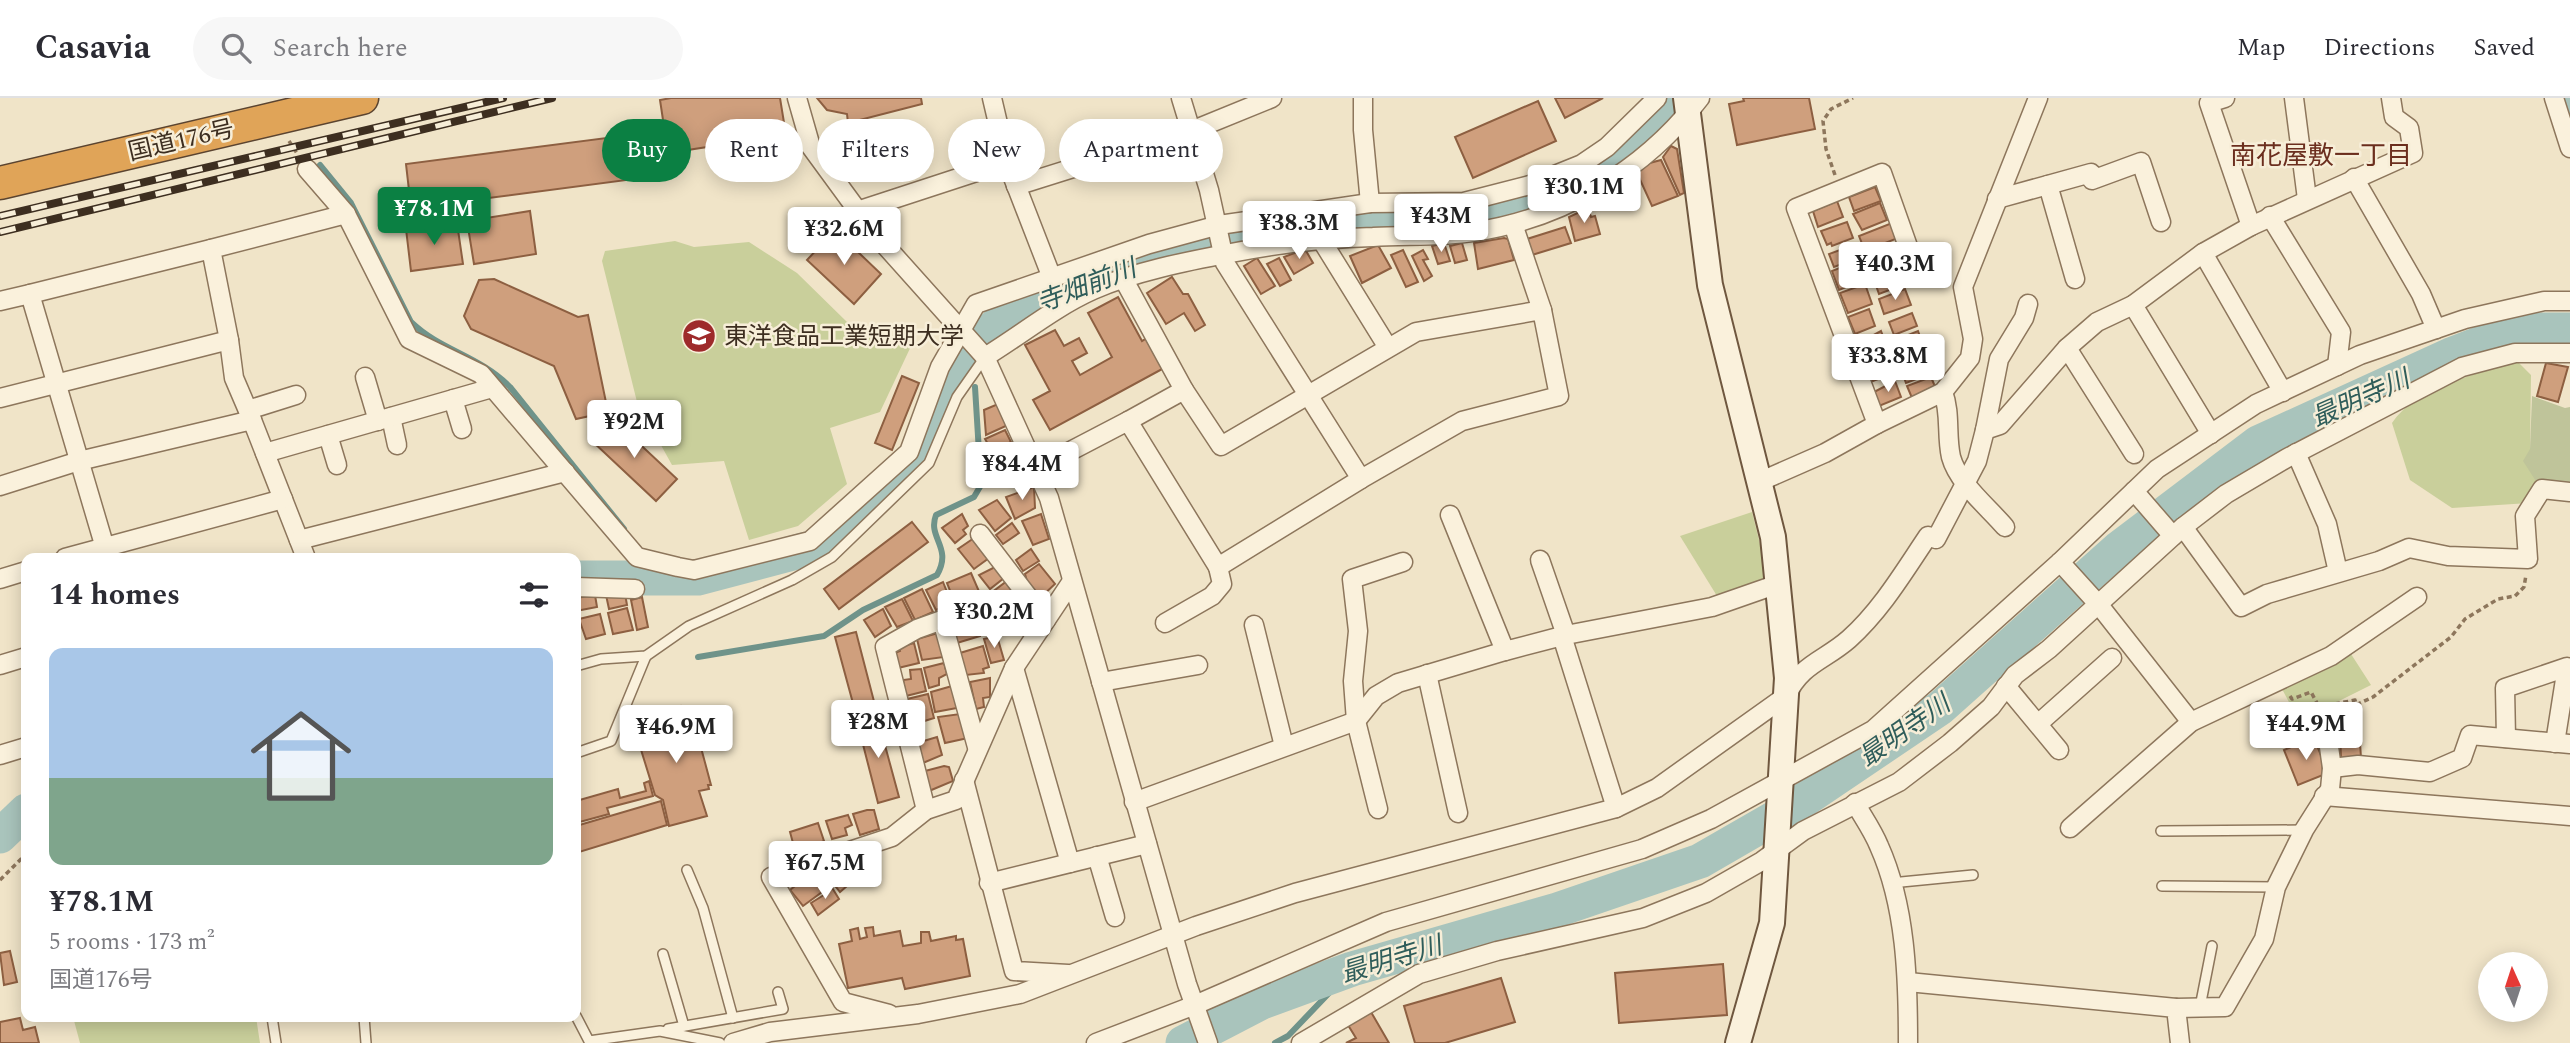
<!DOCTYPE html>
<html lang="en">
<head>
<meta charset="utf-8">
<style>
  body { margin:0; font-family:Spectral,"Noto Sans JP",serif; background:#f7f7f7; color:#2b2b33; height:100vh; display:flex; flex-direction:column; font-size:26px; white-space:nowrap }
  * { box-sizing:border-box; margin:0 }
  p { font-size:23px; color:#7c7c81 }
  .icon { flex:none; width:38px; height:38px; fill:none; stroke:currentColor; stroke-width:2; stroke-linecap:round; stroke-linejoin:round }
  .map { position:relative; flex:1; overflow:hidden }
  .details { position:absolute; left:21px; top:455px; width:560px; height:469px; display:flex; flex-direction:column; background:#fff; border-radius:14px; box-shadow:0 4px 18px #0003 }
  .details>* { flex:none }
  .top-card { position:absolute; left:602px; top:21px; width:665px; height:63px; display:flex; gap:14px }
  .needle { width:46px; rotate:357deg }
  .controls { position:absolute; left:2478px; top:854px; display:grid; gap:14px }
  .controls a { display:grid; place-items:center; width:70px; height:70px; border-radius:50%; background:#fff; box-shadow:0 4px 18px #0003; font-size:35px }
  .price { position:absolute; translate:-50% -60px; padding:0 16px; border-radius:7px; background:#fff; color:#222; font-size:23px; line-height:46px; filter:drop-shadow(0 2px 4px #0008) }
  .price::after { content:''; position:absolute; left:50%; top:42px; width:21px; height:16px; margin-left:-10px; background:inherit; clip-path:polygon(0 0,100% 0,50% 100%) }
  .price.current { background:#0b8043; color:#fff }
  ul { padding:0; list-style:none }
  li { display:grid; align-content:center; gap:14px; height:371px; padding:0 28px }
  li span { display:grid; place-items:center; height:217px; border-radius:14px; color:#555 }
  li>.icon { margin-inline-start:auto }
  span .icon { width:126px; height:126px; fill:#fffc; stroke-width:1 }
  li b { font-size:30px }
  h2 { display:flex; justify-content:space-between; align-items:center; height:84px; padding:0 28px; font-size:30px }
  .chip { padding:0 24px; border-radius:32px; background:#fff; box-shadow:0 4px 18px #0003; font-size:24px; line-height:63px }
  .chip.current { background:#0b8043; color:#fff }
  header { display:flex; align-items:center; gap:42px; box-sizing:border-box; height:98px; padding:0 35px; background:#fff; border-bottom:2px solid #e1e1e2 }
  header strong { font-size:33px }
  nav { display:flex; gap:38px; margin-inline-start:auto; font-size:24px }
  .search { width:490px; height:63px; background:#f7f7f7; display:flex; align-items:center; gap:18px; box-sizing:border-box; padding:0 24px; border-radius:38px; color:#7c7c81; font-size:26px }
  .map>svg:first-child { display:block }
</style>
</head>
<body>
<header>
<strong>Casavia</strong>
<div class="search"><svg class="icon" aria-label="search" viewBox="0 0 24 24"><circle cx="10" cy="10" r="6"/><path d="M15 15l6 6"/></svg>Search here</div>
<nav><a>Map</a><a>Directions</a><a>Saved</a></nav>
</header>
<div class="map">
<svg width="2570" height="945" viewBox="0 0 2570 945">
  <rect width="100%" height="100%" fill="#f0e4c8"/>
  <g fill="#c9cf9b">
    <polygon points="675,143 694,149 749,144 797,175 847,224 913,244 880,314 830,330 847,386 798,428 749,442 724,363 672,367 637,304 602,163 605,153"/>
    <path d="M2518,264L2531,277L2530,351L2539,388L2529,405L2452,410L2410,382L2392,325C2416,289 2478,275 2518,264Z"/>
    <polygon points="1752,414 1765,466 1766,480 1717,498 1680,438"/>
    <polygon points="2351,556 2371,587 2299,623 2282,591 2334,567"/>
    <polygon points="73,919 256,919 260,945 80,945"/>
  </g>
  <polygon fill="#bfc49a" points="2532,298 2565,310 2570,309 2570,391 2539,388 2523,363 2530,351"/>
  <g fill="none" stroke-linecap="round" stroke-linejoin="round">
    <g stroke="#6f938a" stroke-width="6">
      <path d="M320,67L351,105L411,224C441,253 478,257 510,289L624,431"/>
      <polyline points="659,471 675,481"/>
      <path d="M698,559L824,538L863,512L937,477C953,449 927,440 936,417L974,399L981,387L975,289"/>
      <polyline points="1275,945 1288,938 1352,871"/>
    </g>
    <g stroke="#a9c4bc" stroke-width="35">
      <polyline points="2567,0 2570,9"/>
      <path d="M576,480H698L819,448L919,357L937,303L965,256L1002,222L1080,183L1231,138L1509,112C1581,95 1623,53 1672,0"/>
      <polyline points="0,738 26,713"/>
      <polyline points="1183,945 1262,904 1352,871 1557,812 1700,763 1792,710 1940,610 2118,451 2258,345 2453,256 2515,232 2570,232"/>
    </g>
  </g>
  <g fill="#cf9f7d" stroke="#8d5f41" stroke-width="2">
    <polygon points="671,0 780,0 786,37 668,55 660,2"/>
    <polygon points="817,0 921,0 922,6 848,25 847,16 827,12"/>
    <polygon points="1555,0 1603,0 1565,20"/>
    <polygon points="1743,0 1809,0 1815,31 1737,47 1729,6 1744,3"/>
    <polygon points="1538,3 1556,43 1473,80 1455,39"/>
    <polygon points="637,36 642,80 411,110 406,66"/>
    <polygon points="1671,48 1677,51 1684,95 1680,97 1663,59"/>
    <polygon points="1661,62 1678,98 1652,108 1637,75 1646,66"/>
    <polygon points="1875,89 1881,103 1854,113 1849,99"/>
    <polygon points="1837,103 1843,119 1818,129 1813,113"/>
    <polygon points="1880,105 1887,122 1862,132 1853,116"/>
    <polygon points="1588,110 1591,119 1595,118 1600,136 1575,143 1569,119"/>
    <polygon points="530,113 536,156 474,166 467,123"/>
    <polygon points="1847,124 1853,140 1832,148 1831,145 1827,147 1821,133"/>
    <polygon points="457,125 463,166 411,173 406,131"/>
    <polygon points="1892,125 1898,140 1865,153 1859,138"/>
    <polygon points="1565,129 1571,145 1532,157 1527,141"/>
    <polygon points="835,132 881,176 854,206 807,162"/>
    <polygon points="1504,140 1508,141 1514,162 1478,171 1474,145"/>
    <polygon points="1444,145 1450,163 1438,166 1432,148"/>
    <polygon points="1462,145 1467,162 1455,165 1450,148"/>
    <polygon points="1856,146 1861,159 1834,169 1829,156"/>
    <polygon points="1378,147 1391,170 1362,185 1350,158"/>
    <polygon points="1894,149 1900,164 1872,175 1866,159"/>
    <polygon points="1305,151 1313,165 1294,176 1284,159"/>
    <polygon points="1403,152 1418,184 1406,189 1391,157"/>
    <polygon points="1423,152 1428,161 1423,162 1432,178 1424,183 1412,158"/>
    <polygon points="1257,160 1275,188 1261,196 1244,168"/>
    <polygon points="1279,160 1291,182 1280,188 1267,166"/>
    <polygon points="1859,162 1866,181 1839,192 1832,173"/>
    <polygon points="1902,168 1908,185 1879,196 1873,179"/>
    <polygon points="1172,179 1183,196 1188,196 1205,227 1195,233 1184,215 1166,226 1147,195"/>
    <polygon points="494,181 578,219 588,217 608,314 576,321 554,268 471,231 464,218 479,182"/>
    <polygon points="1865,186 1872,206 1848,215 1840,195"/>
    <polygon points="1905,191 1911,207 1884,216 1879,201"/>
    <polygon points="1118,199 1142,243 1147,240 1164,270 1050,332 1033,302 1050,293 1025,247 1055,232 1064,248 1079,240 1087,255 1072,263 1080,277 1112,259 1088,215"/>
    <polygon points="1869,211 1875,228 1855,236 1848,219"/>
    <polygon points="1912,215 1917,228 1894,237 1889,224"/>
    <polygon points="1881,233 1888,251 1862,261 1857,246"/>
    <polygon points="1918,233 1923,247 1898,257 1893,243"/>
    <polygon points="1921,251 1925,262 1900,271 1896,261"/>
    <polygon points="1885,258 1892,276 1873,283 1868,271 1874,268 1872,263"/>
    <polygon points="1926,265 1930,276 1906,285 1902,274"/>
    <polygon points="2546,265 2568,269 2558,304 2537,298"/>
    <polygon points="902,278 919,285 892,352 875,345"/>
    <polygon points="1931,279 1936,291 1912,300 1907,288"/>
    <polygon points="1895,283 1901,299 1879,308 1874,294"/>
    <polygon points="998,306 1008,327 986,337 984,312"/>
    <polygon points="613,321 677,381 656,403 592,343"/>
    <polygon points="1005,332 1011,344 992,353 985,341"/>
    <polygon points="1017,352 1025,373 996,385 987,365"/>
    <polygon points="1034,389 1035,410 1015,421 1006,399"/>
    <polygon points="997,402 1011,420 995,433 979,412"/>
    <polygon points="962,416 968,428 963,432 966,436 955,445 942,430"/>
    <polygon points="1041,416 1049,441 1033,447 1022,423"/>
    <polygon points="912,424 928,444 839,511 824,491"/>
    <polygon points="1012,425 1019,435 1003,446 996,437"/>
    <polygon points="974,440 989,460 974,471 958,451"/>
    <polygon points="1031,451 1039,463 1023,473 1016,462"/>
    <polygon points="1039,466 1055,486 1040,500 1028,487 1025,476"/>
    <polygon points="995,469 1004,480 990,491 979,477"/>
    <polygon points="971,475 981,498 955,505 947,485"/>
    <polygon points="1007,483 1019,498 1004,511 991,495"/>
    <polygon points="943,484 949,499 943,502 945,507 936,512 926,492"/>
    <polygon points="922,491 933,514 915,522 904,500"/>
    <polygon points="625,496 627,507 609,511 606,497"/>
    <polygon points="595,497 597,509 576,513 576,500"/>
    <polygon points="642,499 648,529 637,532 631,502"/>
    <polygon points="902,501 913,523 897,529 885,509"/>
    <polygon points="1024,507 1033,519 1018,530 1009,518"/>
    <polygon points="627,510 633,532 613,536 608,515"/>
    <polygon points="883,511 891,528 875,539 864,522"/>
    <polygon points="600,516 605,536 586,541 579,521"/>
    <polygon points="975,519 980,538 957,545 953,529 957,528 956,524"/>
    <polygon points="856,534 877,615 857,620 835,539"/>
    <polygon points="938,535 944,559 922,562 917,541"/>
    <polygon points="997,538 1004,562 991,565 984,541"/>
    <polygon points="914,545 919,565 898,570 895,555 900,553 899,549"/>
    <polygon points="983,548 989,569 983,571 984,575 966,577 960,555"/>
    <polygon points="944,565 947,576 939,580 939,587 929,590 924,570"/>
    <polygon points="921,571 926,593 906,598 903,582 911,581 910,572"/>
    <polygon points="990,580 990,599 983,600 984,609 976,611 970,584"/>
    <polygon points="952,588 957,610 935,614 931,594"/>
    <polygon points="928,596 934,620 915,626 907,601"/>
    <polygon points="681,608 692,616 711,687 708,687 709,691 699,693 707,718 669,728 663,702 655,697 638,642 647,630 662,626 660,617"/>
    <polygon points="960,616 968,640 945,645 938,619"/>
    <polygon points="877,618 899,699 878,705 857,623"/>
    <polygon points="2359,629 2361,660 2341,661 2340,630"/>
    <polygon points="937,639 942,657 923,665 917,645"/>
    <polygon points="2314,640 2328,675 2298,687 2284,652"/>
    <polygon points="944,668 949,669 953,683 929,693 925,673"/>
    <polygon points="649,683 653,698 607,710 609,716 576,725 576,703 618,691 620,700 646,693 644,685"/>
    <polygon points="661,703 667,727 576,755 576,728"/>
    <polygon points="867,712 874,712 879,731 860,737 853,716"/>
    <polygon points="848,717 852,727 845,730 847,737 832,741 826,723"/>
    <polygon points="818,725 824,743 796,756 790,734"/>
    <polygon points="853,764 862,775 840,794 833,785 837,781 833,775"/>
    <polygon points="818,774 828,785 822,794 803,808 790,792 809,777 810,780"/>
    <polygon points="831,788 839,801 818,817 811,805 827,795 825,792"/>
    <polygon points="873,829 874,838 900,833 903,848 921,845 921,834 929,834 931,843 956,838 956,842 963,841 970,878 905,891 902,880 848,890 839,846 852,843 850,832 858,830 860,841 867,839 865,830"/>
    <polygon points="10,853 17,884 4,887 0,855"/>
    <polygon points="1723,866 1727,917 1619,925 1615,875"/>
    <polygon points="1501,880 1515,924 1445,945 1415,945 1404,908"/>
    <polygon points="1371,914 1389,945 1346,945 1356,940 1348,927"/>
    <polygon points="20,920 23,932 35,929 39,945 0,945 0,924"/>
  </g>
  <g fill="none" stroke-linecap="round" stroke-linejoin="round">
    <g stroke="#8d765c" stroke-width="12">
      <g id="lane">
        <polyline points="576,568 601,561 646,558 689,528 792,482 832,459 929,365 957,299 985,259"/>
        <polyline points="576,655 611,643 646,558"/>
        <polyline points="2161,733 2304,732"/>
        <polyline points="687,772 703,810 733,920"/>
        <polyline points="1891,785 1973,777"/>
        <polyline points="2162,788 2276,789"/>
        <polyline points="663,856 684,928"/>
        <polyline points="2200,909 2212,848"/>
        <polyline points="576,918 589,943 660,933 720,945"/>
        <polyline points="272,919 276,945"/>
        <polyline points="364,919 366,945"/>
        <polyline points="668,931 783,911 778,894"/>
      </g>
    </g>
    <g stroke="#8d765c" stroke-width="21">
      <g id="street">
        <polyline points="797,0 811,49 874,135 985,259 1049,400 1187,886 1208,945"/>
        <polyline points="992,0 1007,64 1052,180"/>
        <polyline points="1363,0 1363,32 1370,105"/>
        <polyline points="2225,0 2209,5 2251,128"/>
        <polyline points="2294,0 2307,101"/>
        <polyline points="2554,0 2570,50"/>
        <polyline points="307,71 346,116 409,241 481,276 637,459 678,469 694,472 810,443 909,354 940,269 976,206 1149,146 1219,127 1370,105 1464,104 1530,87 1582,66 1607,49 1657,0"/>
        <polyline points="2354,80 2421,196 2436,231"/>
        <polyline points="2048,87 2075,181"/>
        <polyline points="1016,88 1191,33 1272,0"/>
        <polyline points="1997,101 2091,75 2092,82 2141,64 2161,124"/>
        <polyline points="857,113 1007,64"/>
        <polyline points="2270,118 2341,234 2337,268"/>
        <polyline points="1513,126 1542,212"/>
        <polyline points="1322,143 1387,248"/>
        <polyline points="2203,155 2283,294"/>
        <polyline points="1124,182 1184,292"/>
        <polyline points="30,196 211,151"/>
        <polyline points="0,203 30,196 108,460"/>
        <polyline points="2133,207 2211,336"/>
        <polyline points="229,242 234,280 252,322"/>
        <polyline points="2067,250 2134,356"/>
        <path d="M985,259C1021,237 1055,209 1093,192C1133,174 1188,163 1231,155C1277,146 1326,140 1373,139C1406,137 1441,139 1473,134C1563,121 1645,72 1700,0"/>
        <polyline points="365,279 378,323"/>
        <path d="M1943,294C1951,315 1946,337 1951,359C1958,385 1988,409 2005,429"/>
        <polyline points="0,300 229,242 211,151 346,116"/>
        <polyline points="453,301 462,331"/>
        <polyline points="248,312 296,297"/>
        <polyline points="391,319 397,347"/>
        <polyline points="1128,323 1184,292 1221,348 1416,234 1542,212 1559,298 1462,323 1361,381"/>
        <polyline points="1877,326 1943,294 1970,260 1973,241 1963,189 2038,0"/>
        <polyline points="1985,332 1999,261 2024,220 2028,206"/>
        <polyline points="328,337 337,367"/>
        <polyline points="265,355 492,290"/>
        <polyline points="2296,355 2327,426 2338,474"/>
        <polyline points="1036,371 1128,323 1218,469 1361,381 1225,165 1209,92 1181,0"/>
        <polyline points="1759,384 1825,355 1877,326 1796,110 1882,75 1911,157"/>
        <polyline points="0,388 79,363 252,322 306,460"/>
        <polyline points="2134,393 2173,438"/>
        <polyline points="1450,417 1505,553 1566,537 1712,509 1778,486"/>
        <polyline points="2183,429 2241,509 2267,496 2379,463 2409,450 2448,458 2528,461 2525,418 2542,391 2570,394"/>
        <polyline points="980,436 1046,522"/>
        <polyline points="299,442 565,374"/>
        <polyline points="65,460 283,401"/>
        <polyline points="1540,462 1566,537"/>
        <polyline points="2060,464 2099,507 2191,624"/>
        <polyline points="0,481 26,473"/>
        <polyline points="576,489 635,491"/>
        <polyline points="942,522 962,514"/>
        <polyline points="1165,525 1212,498 1222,486 1218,469"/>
        <polyline points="1254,527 1284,648"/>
        <polyline points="1562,538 1616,710"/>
        <polyline points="0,567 26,559"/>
        <polyline points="1014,570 1070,765"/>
        <polyline points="1427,576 1458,715"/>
        <polyline points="1101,584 1198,567"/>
        <polyline points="2006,588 2059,652"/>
        <polyline points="2039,625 2112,560"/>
        <polyline points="2506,640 2505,590 2567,569 2555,645"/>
        <polyline points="0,657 26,649"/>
        <polyline points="2332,670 2358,667 2430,674 2462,660 2470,637 2570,646"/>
        <polyline points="964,682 1014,873 1068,876"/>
        <polyline points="2324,698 2570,718"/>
        <polyline points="1134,704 1356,623 1376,598 1398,585 1505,553"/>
        <path d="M1855,705C1863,719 1873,733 1879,748C1906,808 1908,880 1908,945"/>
        <polyline points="1378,711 1356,623 1353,583 1358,533 1352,481 1403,464"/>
        <polyline points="926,712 885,549 917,531 942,522 977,649"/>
        <polyline points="2070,730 2191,624 2331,558 2417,499"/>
        <polyline points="1097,758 1115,819"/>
        <polyline points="989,785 1147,746"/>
        <polyline points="1908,884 2176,910 2180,945"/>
        <polyline points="2176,910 2225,909 2264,841 2276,789 2304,732 2330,691 2332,670 2325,621"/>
        <polyline points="889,916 843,904 771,779 892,739 926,712 956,702 1014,570 1072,483"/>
        <path d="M733,945L770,934L918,916L1020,896L1196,828L1295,795L1616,710L1657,690L1786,598C1802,565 1824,563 1849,541C1882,511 1903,475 1928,438L1936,441L1977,363L1985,332L2000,327L2067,250L2097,224L2133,207L2203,155L2251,128L2413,55L2409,30L2394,19L2391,0"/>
        <polyline points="1096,945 1195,907 1386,824 1642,751 1711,721 1873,632 2060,464 2157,371 2256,306 2360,257 2465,221 2544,203 2570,203"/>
        <polyline points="1301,945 1419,876 1497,853 1643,820 1706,795 1762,763 1803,733 1899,684 1950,645 1991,609 2015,577 2049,551 2183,429 2226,396 2287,360 2462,269 2515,255 2570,255"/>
      </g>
    </g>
    <g stroke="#6f573f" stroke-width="28">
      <polyline id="secondary" points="1686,0 1710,187 1773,439 1787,580 1772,825 1738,945"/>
    </g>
    <g stroke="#5b4430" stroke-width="35">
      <polyline id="highway" points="0,85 362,0"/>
    </g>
    <g stroke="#8d765c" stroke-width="3.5" stroke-dasharray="5 3.5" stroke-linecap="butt">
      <polyline points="289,43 298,57"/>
      <polyline points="1835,77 1826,51 1823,23 1831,11 1853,0"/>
      <polyline points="2290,598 2292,601 2311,594 2318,607"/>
      <polyline points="2335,606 2355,602 2356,607"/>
      <polyline points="2341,614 2373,599 2451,539 2465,521 2498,501 2515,498 2524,489 2526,477"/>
      <polyline points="0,782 26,756"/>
    </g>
    <use href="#lane" stroke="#faf1dc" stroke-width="9"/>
    <use href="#street" stroke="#faf1dc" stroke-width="18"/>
    <use href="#secondary" stroke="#faf1dc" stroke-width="24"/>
    <use href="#highway" stroke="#e0a458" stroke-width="32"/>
    <g stroke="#3d2e20" stroke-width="8">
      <g id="rail">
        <polyline points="0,118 503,0"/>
        <polyline points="0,134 552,0"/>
      </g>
    </g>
    <use href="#rail" stroke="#f7eed8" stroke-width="5" stroke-dasharray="16" stroke-linecap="butt"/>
  </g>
  <defs>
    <g id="university-disc" transform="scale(1.75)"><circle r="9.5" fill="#9e2a2b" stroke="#f7eed8"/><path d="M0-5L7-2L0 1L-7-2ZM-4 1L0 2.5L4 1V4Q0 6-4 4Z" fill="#fff"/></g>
  </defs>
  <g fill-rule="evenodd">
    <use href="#university-disc" x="699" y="238"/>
  </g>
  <g text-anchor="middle" stroke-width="5" stroke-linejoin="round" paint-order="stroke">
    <g font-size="24" fill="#3d2e20" stroke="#f7eed8">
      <text transform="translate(181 42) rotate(-13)" y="8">国道176号</text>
    </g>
    <g font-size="24" fill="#3d2e20" stroke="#f7eed8" text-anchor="start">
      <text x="724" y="246">東洋食品工業短期大学</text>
    </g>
    <g font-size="26" fill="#6b2e1e" stroke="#f7eed8">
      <text x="2321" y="66">南花屋敷一丁目</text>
    </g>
    <g font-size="26" font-style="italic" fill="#2f5d5a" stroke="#f7eed8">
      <text transform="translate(1086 187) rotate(-21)" y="9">寺畑前川</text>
      <text transform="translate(2360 300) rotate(-24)" y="9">最明寺川</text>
      <text transform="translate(1904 632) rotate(-35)" y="9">最明寺川</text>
      <text transform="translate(1391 861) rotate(-17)" y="9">最明寺川</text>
    </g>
  </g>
</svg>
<div class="controls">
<a><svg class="needle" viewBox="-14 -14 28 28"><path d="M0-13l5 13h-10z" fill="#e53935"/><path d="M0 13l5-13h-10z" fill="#7c7c81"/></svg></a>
</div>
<b class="price" style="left:1584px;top:127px">¥30.1M</b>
<b class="price current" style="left:434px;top:149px">¥78.1M</b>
<b class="price" style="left:1441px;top:156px">¥43M</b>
<b class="price" style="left:1299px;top:163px">¥38.3M</b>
<b class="price" style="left:844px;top:169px">¥32.6M</b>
<b class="price" style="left:1895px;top:204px">¥40.3M</b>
<b class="price" style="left:1888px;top:296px">¥33.8M</b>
<b class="price" style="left:634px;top:362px">¥92M</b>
<b class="price" style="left:1022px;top:404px">¥84.4M</b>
<b class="price" style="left:994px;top:552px">¥30.2M</b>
<b class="price" style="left:878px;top:662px">¥28M</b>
<b class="price" style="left:2306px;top:664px">¥44.9M</b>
<b class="price" style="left:676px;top:667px">¥46.9M</b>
<b class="price" style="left:825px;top:803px">¥67.5M</b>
<div class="top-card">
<a class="chip current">Buy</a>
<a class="chip">Rent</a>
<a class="chip">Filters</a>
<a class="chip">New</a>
<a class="chip">Apartment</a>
</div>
<section class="details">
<h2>14 homes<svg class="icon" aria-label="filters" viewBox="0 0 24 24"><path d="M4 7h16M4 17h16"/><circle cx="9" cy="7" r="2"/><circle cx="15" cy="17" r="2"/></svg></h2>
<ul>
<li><span style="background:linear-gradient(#a9c7e8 60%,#7fa58c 0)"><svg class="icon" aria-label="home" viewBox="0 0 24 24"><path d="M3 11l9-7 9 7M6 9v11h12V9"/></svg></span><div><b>¥78.1M</b><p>5 rooms · 173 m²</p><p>国道176号</p></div></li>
</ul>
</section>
</div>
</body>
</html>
